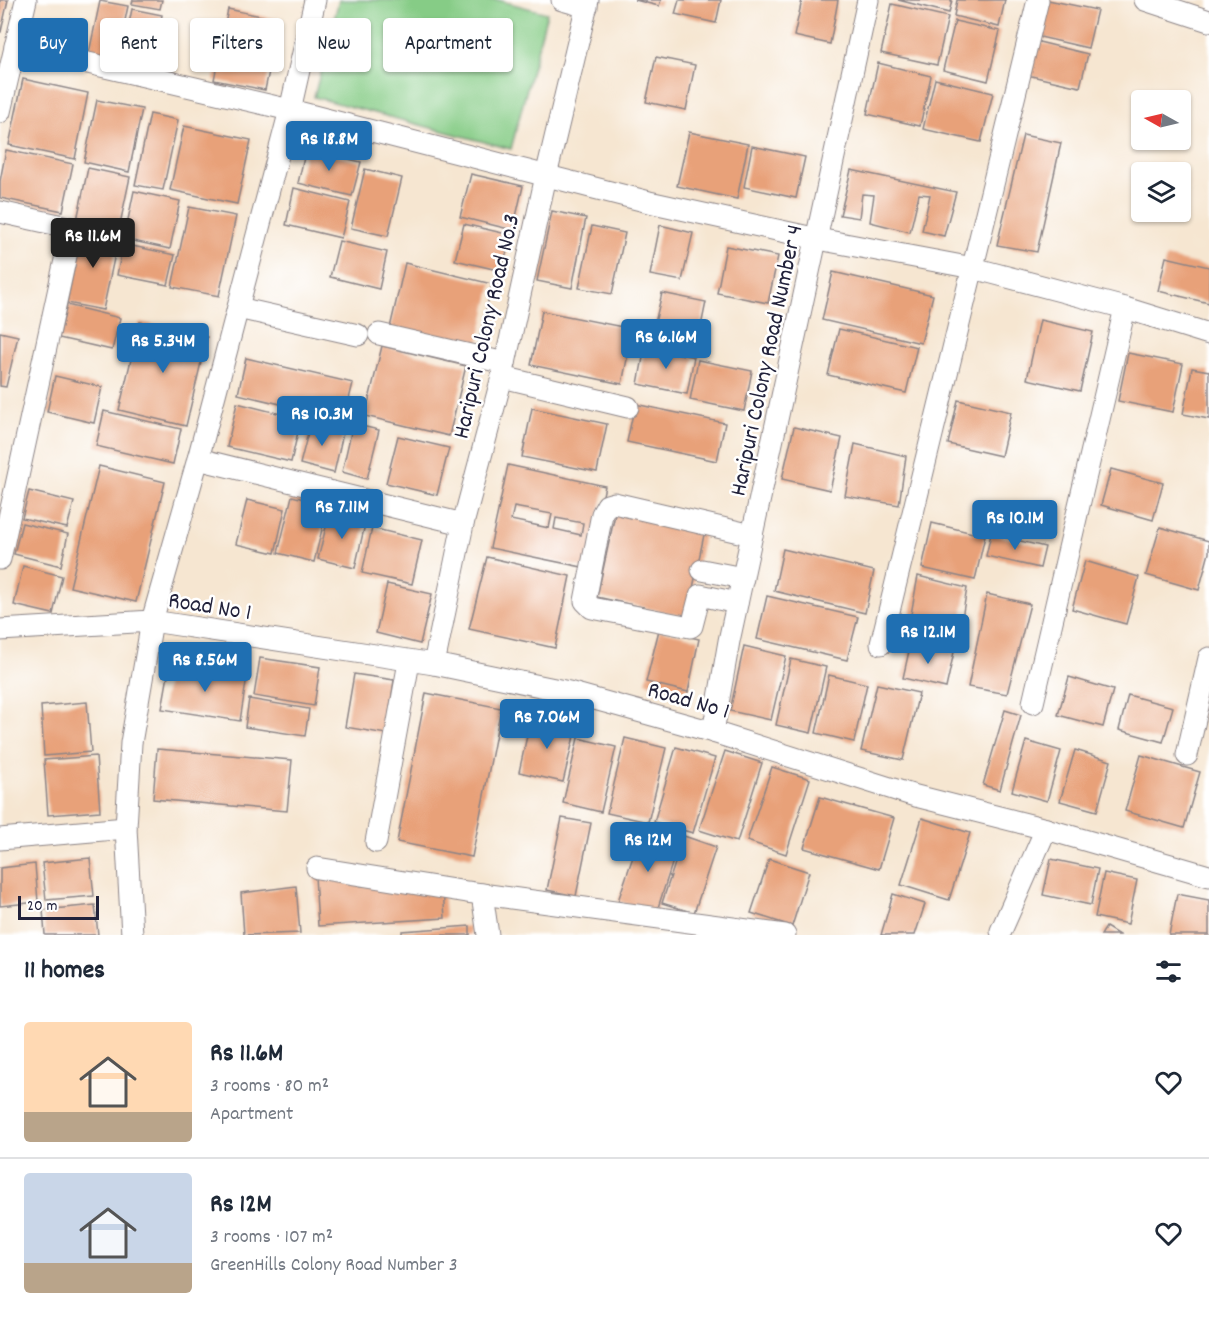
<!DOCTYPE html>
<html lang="en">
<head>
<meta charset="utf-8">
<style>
  body { margin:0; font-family:Dekko,sans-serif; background:#f6f6f7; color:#1f2937; height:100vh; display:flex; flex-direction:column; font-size:22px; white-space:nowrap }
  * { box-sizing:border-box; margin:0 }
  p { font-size:20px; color:#747a83 }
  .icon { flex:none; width:33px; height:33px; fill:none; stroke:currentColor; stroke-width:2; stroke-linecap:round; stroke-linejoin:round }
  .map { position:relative; height:935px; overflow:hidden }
  .sheet { display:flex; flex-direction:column; background:#fff; flex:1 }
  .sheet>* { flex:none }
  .hud { position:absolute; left:18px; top:18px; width:600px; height:54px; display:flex; gap:12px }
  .needle { width:39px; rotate:278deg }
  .buttons { position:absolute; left:1131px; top:90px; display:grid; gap:12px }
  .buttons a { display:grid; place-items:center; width:60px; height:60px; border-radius:6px; background:#fff; box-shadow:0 2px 4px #0004; font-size:30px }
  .scale { position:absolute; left:18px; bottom:15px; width:81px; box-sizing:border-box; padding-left:6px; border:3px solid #22223b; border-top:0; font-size:16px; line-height:21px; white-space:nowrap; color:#22223b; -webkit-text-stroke:4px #fff; paint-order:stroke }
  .price { position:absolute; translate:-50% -51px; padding:0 14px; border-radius:6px; background:#1f6fb2; color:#fff; font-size:20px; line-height:39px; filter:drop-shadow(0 2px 3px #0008) }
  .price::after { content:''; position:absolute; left:50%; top:36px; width:18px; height:14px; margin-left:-9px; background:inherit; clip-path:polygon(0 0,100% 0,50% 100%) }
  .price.on { background:#222; color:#fff }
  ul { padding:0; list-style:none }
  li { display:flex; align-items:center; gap:18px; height:150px; padding:0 24px }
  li+li { border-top:2px solid #e0e1e3 }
  li span { display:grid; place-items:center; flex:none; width:168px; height:120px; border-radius:6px; color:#555 }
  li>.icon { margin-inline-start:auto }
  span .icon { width:72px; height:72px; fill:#fffc; stroke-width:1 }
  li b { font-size:26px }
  h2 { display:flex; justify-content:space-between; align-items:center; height:72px; padding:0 24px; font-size:26px }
  .pill { padding:0 21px; border-radius:6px; background:#fff; box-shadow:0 2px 4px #0004; font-size:21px; line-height:54px }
  .pill.on { background:#1f6fb2; color:#fff }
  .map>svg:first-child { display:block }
</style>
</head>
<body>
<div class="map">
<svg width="1209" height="935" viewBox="0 0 1209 935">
  <rect width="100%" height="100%" fill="#fff"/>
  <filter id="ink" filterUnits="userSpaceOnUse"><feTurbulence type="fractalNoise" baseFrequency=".0167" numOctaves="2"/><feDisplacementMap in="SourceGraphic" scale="12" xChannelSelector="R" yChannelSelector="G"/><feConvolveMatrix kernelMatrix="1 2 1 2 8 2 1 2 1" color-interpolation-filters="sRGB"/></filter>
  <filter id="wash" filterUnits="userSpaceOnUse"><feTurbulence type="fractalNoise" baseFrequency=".008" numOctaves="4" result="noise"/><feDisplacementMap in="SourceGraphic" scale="24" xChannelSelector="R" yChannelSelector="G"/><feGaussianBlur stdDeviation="1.35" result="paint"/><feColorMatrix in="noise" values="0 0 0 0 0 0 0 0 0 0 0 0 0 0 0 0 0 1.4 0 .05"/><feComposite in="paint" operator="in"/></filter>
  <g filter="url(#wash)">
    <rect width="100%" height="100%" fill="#f6e6d1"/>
    <polygon fill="#86cc86" stroke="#547760" stroke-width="1.5" points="339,0 498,0 547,13 511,149 314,97"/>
    <g id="blocks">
      <g fill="#e8a179" fill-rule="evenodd">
        <polygon points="0,0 8,0 1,32 0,32"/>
        <polygon points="133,0 162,0 160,9 132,4"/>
        <polygon points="635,0 661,0 659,6"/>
        <polygon points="679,0 721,0 716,23 675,14"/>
        <polygon points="802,0 838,0 830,44 794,36"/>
        <polygon points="898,0 952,0 949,13"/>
        <polygon points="957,0 1005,0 999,27 954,16"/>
        <polygon points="1048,0 1097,10 1088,48 1040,37"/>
        <polygon points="100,1 128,6 117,59 89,53"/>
        <polygon points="892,4 948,17 937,65 881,53"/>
        <polygon points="132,9 162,15 152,64 122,58"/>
        <polygon points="228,9 280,20 265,90 214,80"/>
        <polygon points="955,21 1000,31 988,81 943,70"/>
        <polygon points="1035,41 1088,54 1080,87 1027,75"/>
        <polygon points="656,57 695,65 686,110 646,102"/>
        <polygon points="878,63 931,76 920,126 867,114"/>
        <polygon points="23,79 88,93 75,159 9,145"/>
        <polygon points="935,79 993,93 981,142 923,129"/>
        <polygon points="97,100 142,109 129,172 84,162"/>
        <polygon points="150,114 178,120 163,190 135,185"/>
        <polygon points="184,126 251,140 237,204 170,190"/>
        <polygon points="689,132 748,144 737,199 677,186"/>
        <polygon points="1023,135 1061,143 1037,252 997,245"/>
        <polygon points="752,146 805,157 796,198 744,187"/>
        <polygon points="306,149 361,162 352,196 298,183"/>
        <polygon points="6,150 73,164 63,211 0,198 0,181"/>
        <polygon points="88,168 130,177 119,229 77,220"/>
        <polygon points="365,169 402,178 388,236 351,228"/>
        <polygon points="851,170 956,192 944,236 922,231 930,195 919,194 910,232 870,222 874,195 862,194 859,218 840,215"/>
        <polygon points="471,174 523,186 513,230 460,217"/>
        <polygon points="294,188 350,202 341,238 286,225"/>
        <polygon points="134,191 180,201 170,249 124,239"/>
        <polygon points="189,207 236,216 219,296 172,287"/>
        <polygon points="552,211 586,218 572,288 537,281"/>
        <polygon points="464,224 511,235 502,271 455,260"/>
        <polygon points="660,225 693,233 682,281 650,275"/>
        <polygon points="592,226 625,233 612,294 579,288"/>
        <polygon points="83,227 119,235 103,310 67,303"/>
        <polygon points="339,241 387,252 379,289 330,277"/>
        <polygon points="123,244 175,255 168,285 117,275"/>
        <polygon points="726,246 778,256 768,303 717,293"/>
        <polygon points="1166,257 1209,267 1209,303 1158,291"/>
        <polygon points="405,263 492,284 477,349 390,328"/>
        <polygon points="833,272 933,295 921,343 822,320"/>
        <polygon points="662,293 706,302 697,346 652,336"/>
        <polygon points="67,305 120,318 112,350 59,338"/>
        <polygon points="542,311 633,329 622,384 531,365"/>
        <polygon points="1040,320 1093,332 1080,391 1027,379"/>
        <polygon points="140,322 207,337 186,426 119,410"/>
        <polygon points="839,329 917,347 906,393 828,375"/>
        <polygon points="0,332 18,336 6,387 0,386"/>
        <polygon points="382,346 466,366 449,436 365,416"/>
        <polygon points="645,347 694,357 687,394 638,384"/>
        <polygon points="1128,353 1183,364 1173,412 1118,401"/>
        <polygon points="246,358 353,383 344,419 238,394"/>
        <polygon points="698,360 752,371 744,411 690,400"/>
        <polygon points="1192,368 1209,371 1209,419 1183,414"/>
        <polygon points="55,376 102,387 94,423 47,412"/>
        <polygon points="958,400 1011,412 1001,456 948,444"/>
        <polygon points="237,403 301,419 291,462 227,447"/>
        <polygon points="635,404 725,423 717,461 627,442"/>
        <polygon points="532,408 607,424 597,472 522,457"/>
        <polygon points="104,411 181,429 173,464 96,446"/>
        <polygon points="311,421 344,429 334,473 300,464"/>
        <polygon points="353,424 379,430 367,479 342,472"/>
        <polygon points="794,427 842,438 830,490 782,479"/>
        <polygon points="398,436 449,448 437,495 386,483"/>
        <polygon points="855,444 906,456 899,505 845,496"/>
        <path d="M508,465L605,486L587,568L490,548ZM514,507L552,514L549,528L511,520ZM556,518L583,523L581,535L554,529Z"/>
        <polygon points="99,466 165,482 136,602 70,587"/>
        <polygon points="1111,469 1163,483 1153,520 1101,505"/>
        <polygon points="29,491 74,502 67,528 22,518"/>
        <polygon points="292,496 328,505 314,562 278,553"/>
        <polygon points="247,500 285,509 275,553 236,544"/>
        <polygon points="616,510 705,530 687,617 597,597"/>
        <polygon points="330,511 366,520 355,568 318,559"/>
        <polygon points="22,523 68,534 61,566 14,554"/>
        <polygon points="932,523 985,536 975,580 922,568"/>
        <polygon points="1160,527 1209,541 1209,553 1199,590 1146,575"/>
        <polygon points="372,528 422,540 412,584 362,573"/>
        <polygon points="991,534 1045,547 1040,568 986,556"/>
        <polygon points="783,549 874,571 865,613 774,591"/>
        <polygon points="487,557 570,576 555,648 469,629"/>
        <polygon points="1085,561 1139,577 1126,624 1072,609"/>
        <polygon points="23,566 62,576 53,614 14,605"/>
        <polygon points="918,576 967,588 960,630 910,620"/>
        <polygon points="387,584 432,594 420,644 376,633"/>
        <polygon points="987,594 1030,604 1007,694 968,687"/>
        <polygon points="767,596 858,617 847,660 757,639"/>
        <polygon points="659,630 699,639 688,692 646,682"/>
        <polygon points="911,642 954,652 946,688 903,678"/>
        <polygon points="744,646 786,656 771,720 730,711"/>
        <polygon points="260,658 320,667 314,706 254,696"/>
        <polygon points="791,659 826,667 811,733 776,725"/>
        <polygon points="170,664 247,676 240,721 162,709"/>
        <polygon points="354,674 394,680 386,734 345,727"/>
        <polygon points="829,675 867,684 854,742 816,733"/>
        <polygon points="1069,677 1113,690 1103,727 1058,715"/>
        <polygon points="877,684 919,693 903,760 861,751"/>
        <polygon points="426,693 501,708 472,857 397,842"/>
        <polygon points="1128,695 1173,707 1163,742 1119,730"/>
        <polygon points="249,699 309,709 305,736 245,727"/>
        <polygon points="87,702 91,752 44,756 41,706"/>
        <polygon points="1005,710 1021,715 1000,790 983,785"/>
        <polygon points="531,718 576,728 563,782 519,772"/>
        <polygon points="578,738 616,747 601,812 563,803"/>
        <polygon points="625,738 666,748 648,822 607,813"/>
        <polygon points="1026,741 1061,751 1047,801 1012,791"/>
        <polygon points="676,747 715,758 693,833 654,822"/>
        <polygon points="157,749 292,760 287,811 153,799"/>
        <polygon points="1075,750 1111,761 1097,811 1060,801"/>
        <polygon points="725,751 762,763 737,842 699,830"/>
        <polygon points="1141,755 1200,772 1184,828 1125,811"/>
        <polygon points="96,756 100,811 48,815 44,760"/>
        <polygon points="772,767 810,779 786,854 747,841"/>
        <polygon points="820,797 894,818 879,869 804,848"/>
        <polygon points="562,818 591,823 576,896 547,890"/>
        <polygon points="922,818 970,833 949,900 901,885"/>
        <polygon points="641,833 678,845 656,914 618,901"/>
        <polygon points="684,836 716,847 694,913 662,903"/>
        <polygon points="90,858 94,896 46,900 42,863"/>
        <polygon points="769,859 809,872 792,926 751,913"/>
        <polygon points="1051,859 1098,869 1091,905 1043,895"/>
        <polygon points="35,864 38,902 0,906 0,868"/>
        <polygon points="1104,873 1137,880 1128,924 1095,917"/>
        <polygon points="332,875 333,881 360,880 361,886 393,884 443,890 445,918 318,926 315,876"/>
        <polygon points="296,886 300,933 244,935 241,893"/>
        <polygon points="893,894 925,904 915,935 881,935"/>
        <polygon points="1177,894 1209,900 1209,935 1169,935"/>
        <polygon points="95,905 98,935 45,935 43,910"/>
        <polygon points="470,926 470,935 402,935 402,931"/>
        <polygon points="1106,927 1119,935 1101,935"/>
      </g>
    </g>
  </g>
  <g filter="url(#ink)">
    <use href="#blocks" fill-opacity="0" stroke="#8c8486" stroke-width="1.5"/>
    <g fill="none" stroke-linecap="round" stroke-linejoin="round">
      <g stroke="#8c8486" stroke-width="23">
        <g id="street">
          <polyline points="562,0 587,7"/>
          <polyline points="1145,0 1209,21"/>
          <polyline points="15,46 290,110 649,202 818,239 973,268 1125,308 1209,334"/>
          <polyline points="0,112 26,0"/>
          <polyline points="0,212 72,228 0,559"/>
          <polyline points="238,308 358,335"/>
          <polyline points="379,334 505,363"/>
          <polyline points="502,377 628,407"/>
          <polyline points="198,459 463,524"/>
          <polyline points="702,570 743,578"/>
          <polyline points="737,603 700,595 692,626 690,627 592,608 585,601 602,514 607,505 614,503 752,535"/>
          <polyline points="0,630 152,621 434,664 569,692 713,732 912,795 1046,829 1209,876"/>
          <polyline points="881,644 1038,0"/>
          <polyline points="434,664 463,524 502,377 546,176 588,0"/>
          <polyline points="1033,703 1125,308"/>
          <polyline points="713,732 729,641 868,0"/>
          <polyline points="1187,755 1209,658"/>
          <polyline points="0,839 126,828"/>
          <polyline points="376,842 409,662"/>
          <polyline points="317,868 467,892 785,935"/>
          <polyline points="482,894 488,935"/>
          <polyline points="1001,931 1046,829"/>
          <polyline points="132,935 126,828 131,743 152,621 198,459 290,110 315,0"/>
        </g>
      </g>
      <use href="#street" stroke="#fff" stroke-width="21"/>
    </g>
  </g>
  <g text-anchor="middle" stroke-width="5" stroke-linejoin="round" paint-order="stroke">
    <g font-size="24" fill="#22223b" stroke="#fff">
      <text transform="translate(485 326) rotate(-77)" y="8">Haripuri Colony Road No.3</text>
      <text transform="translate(765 360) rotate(-78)" y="8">Haripuri Colony Road Number 4</text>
      <text transform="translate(210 605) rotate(9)" y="8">Road No 1</text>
      <text transform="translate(689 699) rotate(16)" y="8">Road No 1</text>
    </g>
  </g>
</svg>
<div class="buttons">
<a><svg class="needle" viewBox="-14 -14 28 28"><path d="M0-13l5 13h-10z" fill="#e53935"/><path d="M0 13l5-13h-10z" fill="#747a83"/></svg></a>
<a><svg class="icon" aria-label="layers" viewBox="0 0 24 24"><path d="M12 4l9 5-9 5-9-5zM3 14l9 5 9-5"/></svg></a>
</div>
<div class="scale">20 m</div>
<b class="price" style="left:329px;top:172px">Rs 18.8M</b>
<b class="price on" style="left:93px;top:269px">Rs 11.6M</b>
<b class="price" style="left:666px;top:370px">Rs 6.16M</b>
<b class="price" style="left:163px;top:374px">Rs 5.34M</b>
<b class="price" style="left:322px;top:447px">Rs 10.3M</b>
<b class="price" style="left:342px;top:540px">Rs 7.11M</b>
<b class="price" style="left:1015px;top:551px">Rs 10.1M</b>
<b class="price" style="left:928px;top:665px">Rs 12.1M</b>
<b class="price" style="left:205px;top:693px">Rs 8.56M</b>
<b class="price" style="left:547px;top:750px">Rs 7.06M</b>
<b class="price" style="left:648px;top:873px">Rs 12M</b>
<div class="hud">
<a class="pill on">Buy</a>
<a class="pill">Rent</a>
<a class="pill">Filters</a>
<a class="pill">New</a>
<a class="pill">Apartment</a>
</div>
</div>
<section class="sheet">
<h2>11 homes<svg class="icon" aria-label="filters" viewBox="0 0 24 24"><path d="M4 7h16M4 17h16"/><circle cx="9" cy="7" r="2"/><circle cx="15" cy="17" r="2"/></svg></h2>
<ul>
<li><span style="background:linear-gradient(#ffd9b3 75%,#b9a48a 0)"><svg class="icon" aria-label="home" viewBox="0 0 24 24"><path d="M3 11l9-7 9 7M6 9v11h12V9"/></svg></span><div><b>Rs 11.6M</b><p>3 rooms · 80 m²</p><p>Apartment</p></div><svg class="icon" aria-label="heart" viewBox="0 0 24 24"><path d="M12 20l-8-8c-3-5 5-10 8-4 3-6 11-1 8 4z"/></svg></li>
<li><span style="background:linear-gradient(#c9d6e8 75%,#b9a48a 0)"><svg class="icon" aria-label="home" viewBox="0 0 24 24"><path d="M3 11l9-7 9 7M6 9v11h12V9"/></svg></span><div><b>Rs 12M</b><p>3 rooms · 107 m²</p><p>GreenHills Colony Road Number 3</p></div><svg class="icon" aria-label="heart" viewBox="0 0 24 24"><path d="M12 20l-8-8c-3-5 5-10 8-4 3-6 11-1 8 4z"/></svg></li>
</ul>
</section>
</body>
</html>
